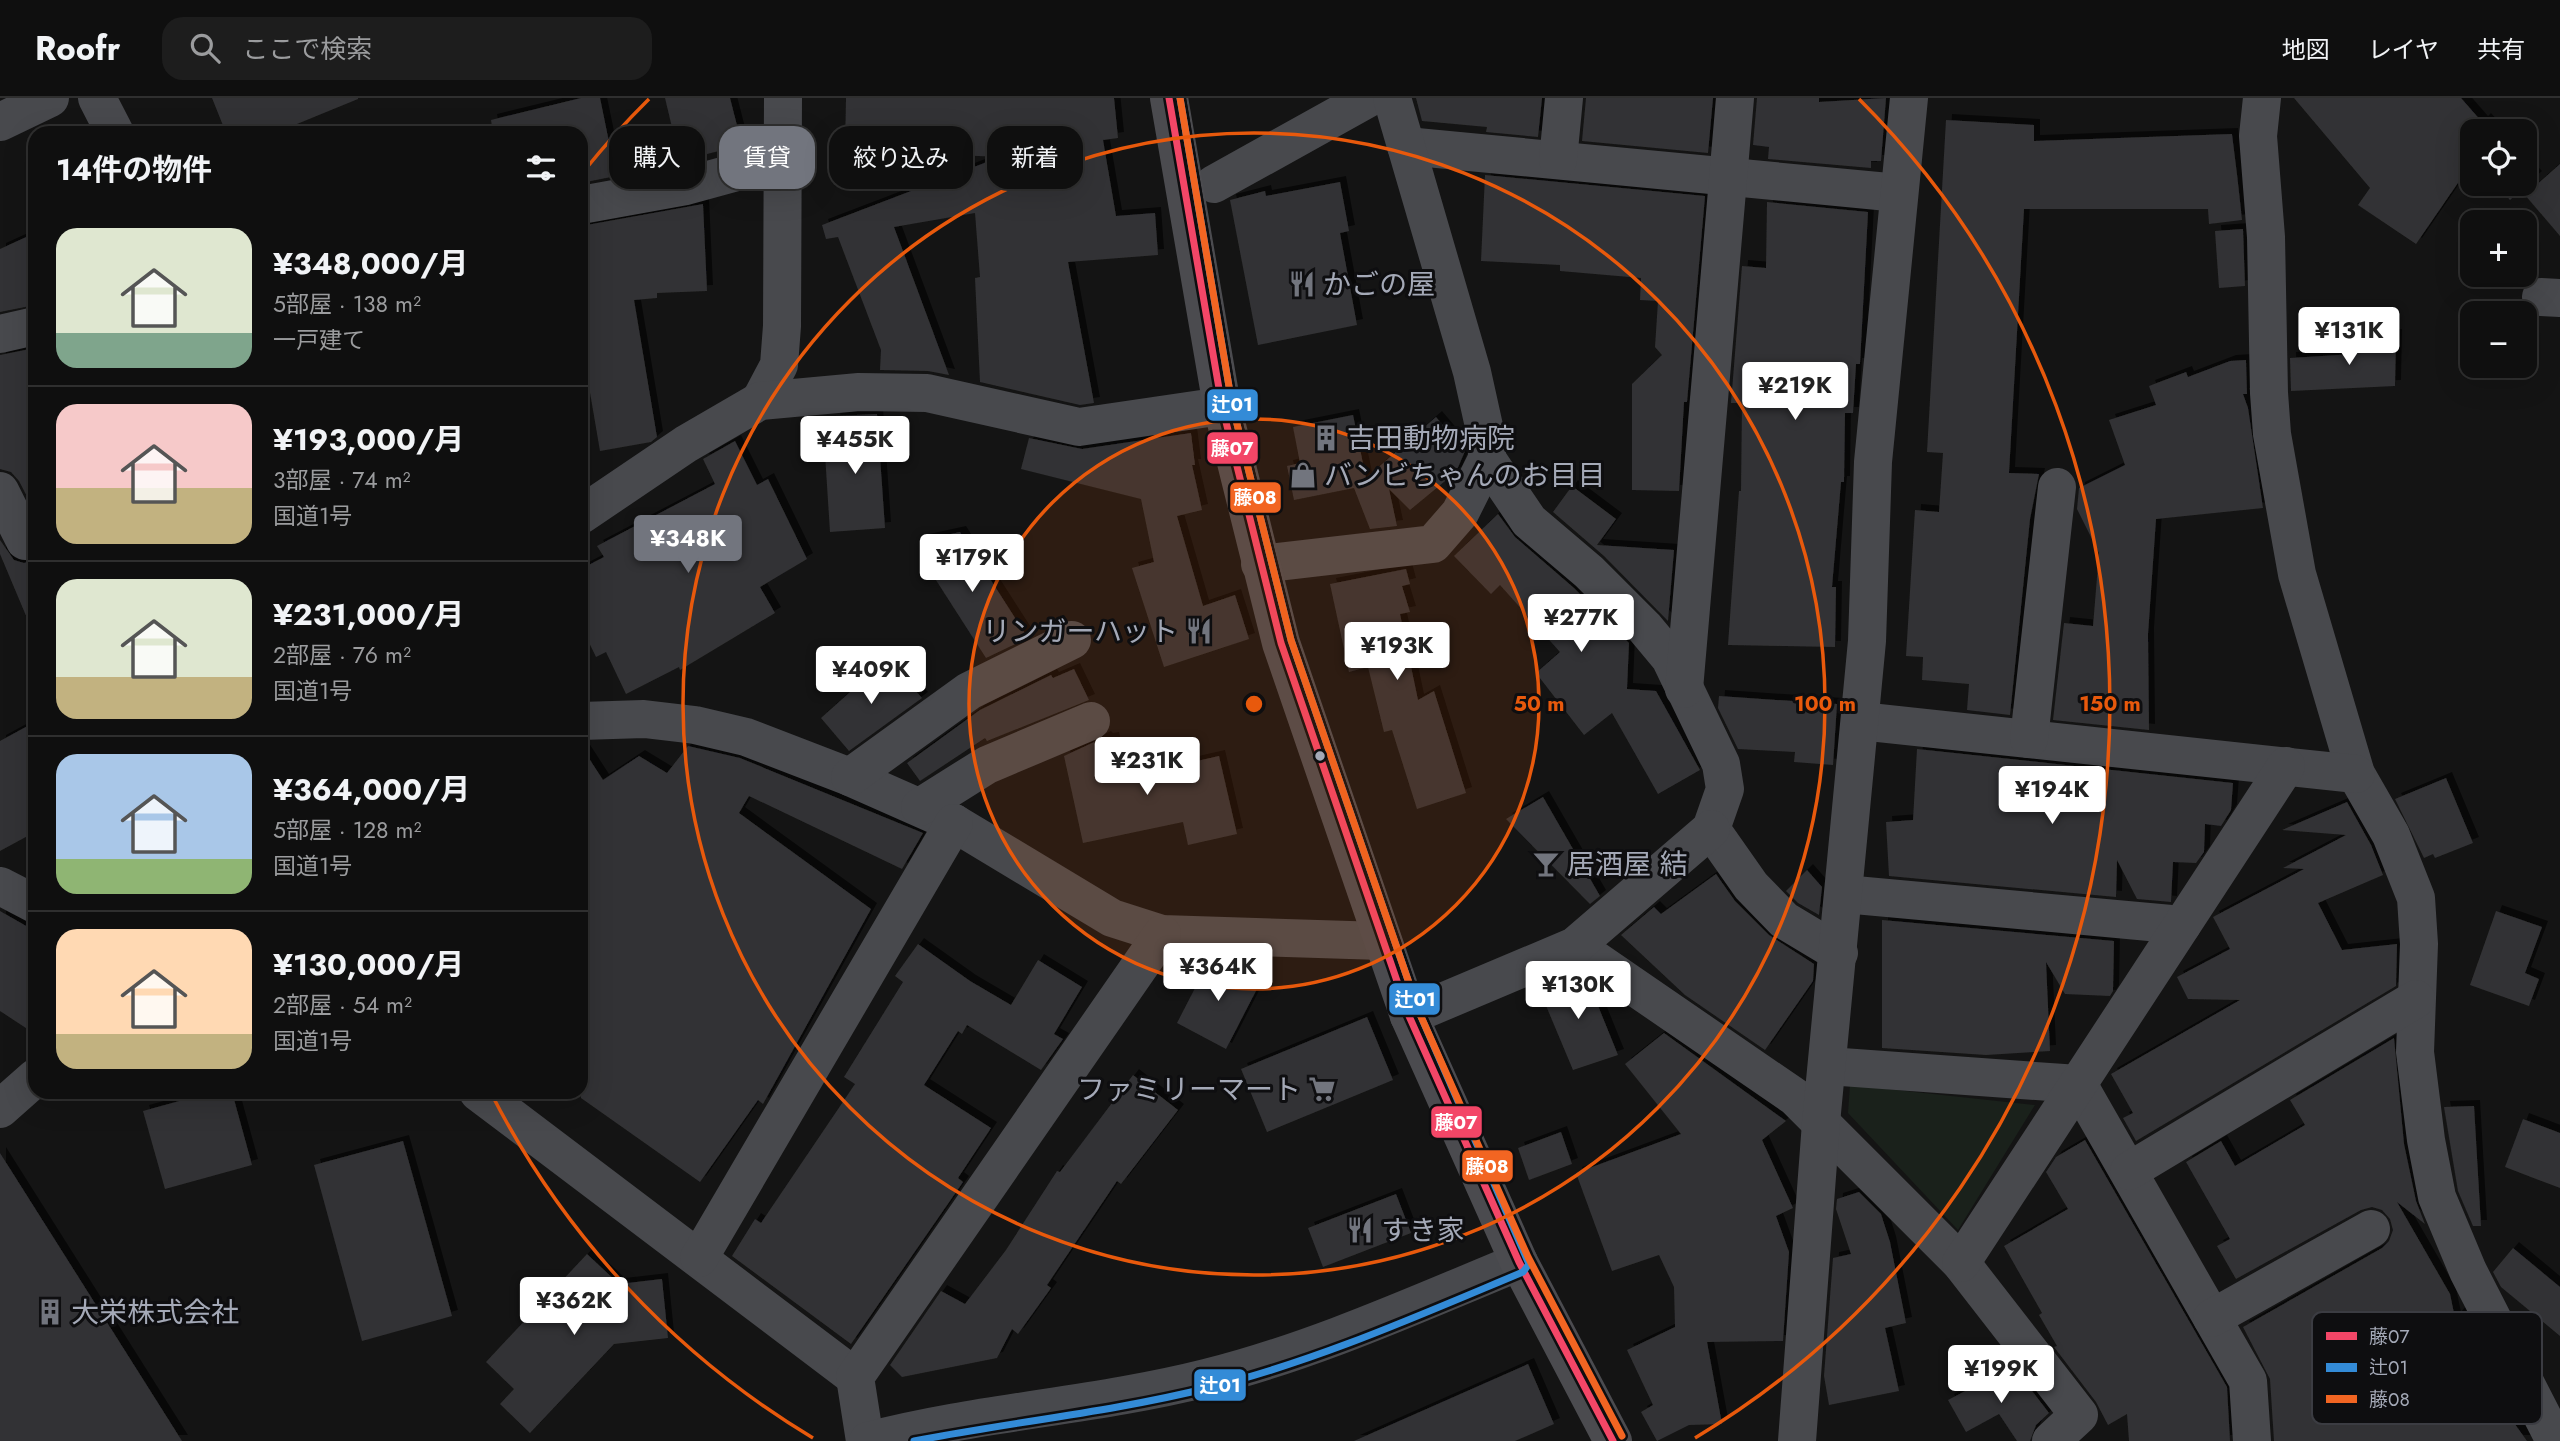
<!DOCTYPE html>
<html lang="ja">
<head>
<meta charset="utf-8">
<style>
  body { margin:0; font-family:Jost,"Noto Sans JP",sans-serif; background:#1d1d1d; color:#f1f3f6; height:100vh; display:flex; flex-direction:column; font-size:26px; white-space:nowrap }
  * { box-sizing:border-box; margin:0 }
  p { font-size:23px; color:#9b9c9e }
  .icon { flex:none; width:38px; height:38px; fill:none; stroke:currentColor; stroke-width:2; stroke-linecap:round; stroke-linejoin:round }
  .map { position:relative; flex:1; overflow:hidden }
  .details { position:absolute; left:28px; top:28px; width:560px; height:973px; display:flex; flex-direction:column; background:#0f0f0f; border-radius:21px; box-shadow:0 7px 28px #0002,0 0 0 2px #2f2f2f }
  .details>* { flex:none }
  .banner { position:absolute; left:609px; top:28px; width:665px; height:63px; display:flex; gap:14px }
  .controls { position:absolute; left:2460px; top:21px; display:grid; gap:14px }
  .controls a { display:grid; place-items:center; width:77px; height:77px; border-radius:14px; background:#0f0f0f; box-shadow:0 7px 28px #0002,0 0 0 2px #2f2f2f; font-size:35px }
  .price { position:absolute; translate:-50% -60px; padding:0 16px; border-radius:7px; background:#fff; color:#222; font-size:23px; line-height:46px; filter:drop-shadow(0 2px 4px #0008) }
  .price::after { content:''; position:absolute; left:50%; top:42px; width:21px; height:16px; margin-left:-10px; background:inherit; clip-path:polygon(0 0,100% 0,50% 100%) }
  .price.on { background:#72757e; color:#fff }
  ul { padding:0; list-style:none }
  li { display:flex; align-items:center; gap:21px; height:175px; padding:0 28px }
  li+li { border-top:2px solid #2f2f2f }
  li span { display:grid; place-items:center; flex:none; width:196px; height:140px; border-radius:21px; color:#555 }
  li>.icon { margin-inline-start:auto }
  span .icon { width:84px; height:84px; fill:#fffc; stroke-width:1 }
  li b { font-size:30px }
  h2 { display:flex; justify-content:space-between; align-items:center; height:84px; padding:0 28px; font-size:30px }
  .pill { padding:0 24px; border-radius:21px; background:#0f0f0f; box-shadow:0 7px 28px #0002,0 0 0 2px #2f2f2f; font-size:24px; line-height:63px }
  .pill.on { background:#72757e; color:#fff }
  header { display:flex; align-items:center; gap:42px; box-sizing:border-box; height:98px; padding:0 35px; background:#0f0f0f; border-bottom:2px solid #2f2f2f }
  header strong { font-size:33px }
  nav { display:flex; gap:38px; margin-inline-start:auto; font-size:24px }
  .search { width:490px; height:63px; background:#1d1d1d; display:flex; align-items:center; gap:18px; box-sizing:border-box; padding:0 24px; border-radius:21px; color:#9b9c9e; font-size:26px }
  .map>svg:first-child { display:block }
</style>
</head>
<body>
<header>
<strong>Roofr</strong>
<div class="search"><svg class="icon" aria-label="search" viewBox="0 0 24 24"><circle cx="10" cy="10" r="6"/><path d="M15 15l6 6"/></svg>ここで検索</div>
<nav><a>地図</a><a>レイヤ</a><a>共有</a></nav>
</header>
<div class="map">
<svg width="2560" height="1343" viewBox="0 0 2560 1343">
  <defs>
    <filter id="shadow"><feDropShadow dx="6" dy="-6" stdDeviation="0" flood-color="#0009"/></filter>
  </defs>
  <rect width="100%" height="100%" fill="#141414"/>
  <polygon fill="#1a211b" points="1850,987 2035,1007 1958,1132 1848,1015"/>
  <g fill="#323234" filter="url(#shadow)">
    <polygon points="212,0 358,0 358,1 275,35 226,35"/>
    <polygon points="581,0 600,0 616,78 581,85 581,35 493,35 491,22"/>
    <polygon points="665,0 730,0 742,47 680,63"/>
    <polygon points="846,0 1114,0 1118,40 1103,42 1116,118 1155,115 1158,157 1068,164 1094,305 1080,307 980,284 975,180 980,179 975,115 894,129 949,277 928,273 880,272 881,252 838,139 826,141 822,127 1000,59 845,52"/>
    <polygon points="1416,0 1542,0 1538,39 1486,34 1487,29 1422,23"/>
    <polygon points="1586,0 1713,0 1708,55 1582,43"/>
    <polygon points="1757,0 1819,0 1819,4 1886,0 1881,63 1871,63 1871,70 1768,61 1769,49 1753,47"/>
    <polygon points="2294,0 2461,0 2482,24 2485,21 2496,33 2473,33 2473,63 2416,146 2358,107 2370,90"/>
    <polygon points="1946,22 2034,27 2034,43 2232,36 2238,85 2242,122 2209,126 2208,111 2024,111 2009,375 2039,376 2030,421 2010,617 1967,612 1969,586 1922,582 1923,559 1906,558 1915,412 1939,414 1943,355 1927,354"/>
    <polygon points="2560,66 2560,138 2525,97"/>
    <polygon points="2525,67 2536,79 2510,102 2496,86 2525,86"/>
    <polygon points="1485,77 1705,98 1687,304 1684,304 1679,393 1632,392 1632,286 1662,257 1655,249 1658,203 1640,202 1641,180 1560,173 1560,167 1481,163"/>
    <polygon points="1340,84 1349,133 1340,135 1357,227 1258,247 1230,102 1265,93 1266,98"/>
    <polygon points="1767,104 1868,114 1860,266 1856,266 1853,315 1845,315 1844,384 1841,384 1832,489 1836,489 1835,549 1728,547 1739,393 1741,393 1742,305 1731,305 1742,168 1766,170"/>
    <polygon points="703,106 707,193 657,195 657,200 634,202 657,339 651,344 600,353 581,242 581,128"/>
    <polygon points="2243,131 2245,188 2219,190 2215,133"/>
    <polygon points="35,135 35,207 0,214 0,151"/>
    <polygon points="2396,237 2395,288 2291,293 2290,260 2354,256 2353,238"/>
    <polygon points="35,250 35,414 19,383 11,374 0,371 0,257"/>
    <polygon points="2246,262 2247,296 2243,296 2248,310 2263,410 2156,421 2148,536 2149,632 2053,622 2064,525 2093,528 2099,455 2077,411 2079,390 2125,367 2109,322 2156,307 2149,288 2186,274 2188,279 2230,263"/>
    <polygon points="877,316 885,430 830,434 825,356 837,355 834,318"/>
    <polygon points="1353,317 1366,380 1436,319 1465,353 1456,374 1410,412 1389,391 1397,428 1370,431 1354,390 1294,402 1287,368 1300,365 1293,329"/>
    <polygon points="1191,335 1195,367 1192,367 1202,412 1177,418 1203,508 1235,497 1249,541 1164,569 1132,470 1154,464 1141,401 1021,371 1029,340 1082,351"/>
    <polygon points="735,343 757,387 768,381 807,461 760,489 775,515 680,572 679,569 626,596 606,554 596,559 581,528 581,471 604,459 597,448 715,386 703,361"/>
    <polygon points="1572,388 1616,421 1597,447 1674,452 1668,523 1604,458 1553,414"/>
    <polygon points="1498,416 1515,439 1574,490 1629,545 1627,591 1656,593 1700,672 1658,696 1612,615 1584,637 1536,575 1560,554 1500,487 1491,496 1454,458"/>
    <polygon points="960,434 1028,540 986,560 925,465 923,442"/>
    <polygon points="0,442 14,462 24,465 35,462 35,539 0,456"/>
    <polygon points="1406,471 1410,486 1402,488 1410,514 1400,516 1418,602 1434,593 1466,695 1417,711 1392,632 1384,634 1368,569 1349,574 1330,486"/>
    <polygon points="887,561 922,600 849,653 821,620"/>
    <polygon points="1074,571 1089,602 987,643 985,640 920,683 907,665 980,612 1051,577 1053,580"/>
    <polygon points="1719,598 1837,606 1833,667 1794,664 1795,654 1738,651 1718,610"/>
    <polygon points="35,624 35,734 0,753 0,643"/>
    <polygon points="1105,639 1107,641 1113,640 1122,680 1219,658 1237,736 1188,747 1183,724 1083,745 1064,658"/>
    <polygon points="581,648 603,682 639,658 667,675 688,648 740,660 923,735 902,771 749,698 739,715 871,811 763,1006 758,1002 700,1084 581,1000"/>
    <polygon points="1917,651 2233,685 2231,712 2221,728 2205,726 2204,754 2196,765 2173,764 2171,804 2137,801 2117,762 2116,799 1889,778 1886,724 1913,722"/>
    <polygon points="2446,680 2473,745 2435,760 2433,756 2424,760 2395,701"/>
    <polygon points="1543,699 1600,798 1590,806 1506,721"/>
    <polygon points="2347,704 2371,747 2383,777 2318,805 2342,852 2397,846 2396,888 2136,1043 2123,1020 2133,1015 2111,976 2240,902 2188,901 2177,879 2230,851 2213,819 2304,771 2283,770 2346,737 2282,732"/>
    <polygon points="1807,772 1822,789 1819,817 1798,805 1786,793"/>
    <polygon points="1716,776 1735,803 1769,837 1814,866 1813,883 1765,952 1685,897 1621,837 1654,809 1661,816"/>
    <polygon points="0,813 35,833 35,936 0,913"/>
    <polygon points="2496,813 2542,829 2525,875 2539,881 2529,908 2470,887"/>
    <polygon points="1882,822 2114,843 2113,893 2110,898 2065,896 2046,864 2050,953 1986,957 1882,950"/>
    <polygon points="918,846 970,883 1011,907 1038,862 1082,889 1054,936 1063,941 1041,972 967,927 962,936 958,933 924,987 991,1030 958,1080 963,1084 851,1246 732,1158 755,1121 761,1125 855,986 844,979 903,884 895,878"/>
    <polygon points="1211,859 1260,885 1226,951 1177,925"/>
    <polygon points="1576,875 1588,883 1618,957 1573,972 1539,891"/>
    <polygon points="1367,919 1393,982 1267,1034 1241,971"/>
    <polygon points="1664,935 1786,1023 1762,1042 1793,1110 1776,1118 1789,1154 1783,1243 1707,1244 1722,1326 1689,1327 1657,1343 1641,1314 1653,1307 1627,1252 1675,1229 1674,1189 1659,1157 1612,1173 1576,1075 1681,1036 1625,966"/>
    <polygon points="2394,940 2404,1046 2416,1103 2425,1126 2397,1104 2450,1196 2455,1220 2460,1214 2496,1276 2484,1283 2527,1343 2274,1343 2270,1281 2243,1229 2382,1150 2389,1143 2393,1132 2390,1121 2382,1112 2372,1109 2361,1112 2236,1181 2217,1148 2230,1141 2186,1064 2221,1043 2235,1068 2305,1027 2290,1002"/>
    <polygon points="1133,977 1178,1012 1121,1086 1117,1083 1047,1187 1051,1190 1018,1236 1012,1231 997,1260 902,1279 890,1267 941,1193 965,1206 1006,1152 1057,1073 1060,1074"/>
    <polygon points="212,994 232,994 252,1067 165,1091 143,1013"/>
    <polygon points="2474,1008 2481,1128 2473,1128 2458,1093 2444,1009"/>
    <polygon points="2523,1021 2560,1035 2560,1090 2505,1069"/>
    <polygon points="1561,1034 1572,1066 1529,1082 1518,1050"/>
    <polygon points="2085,1042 2227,1289 2230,1343 2129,1343 2127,1316 2108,1327 2096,1304 2054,1249 2057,1248 2039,1217 2042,1215 2004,1148 2068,1111 2046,1074 2056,1059"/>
    <polygon points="403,1043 452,1218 362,1243 314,1067"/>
    <polygon points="0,1055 182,1343 0,1343"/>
    <polygon points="1859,1094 1881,1116 1890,1144 1906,1225 1885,1230 1899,1293 1829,1307 1824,1278 1833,1160 1851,1156 1836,1111 1837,1101"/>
    <polygon points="1396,1096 1411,1135 1323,1169 1308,1130"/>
    <polygon points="2513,1150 2560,1189 2560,1238 2501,1189 2493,1174"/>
    <polygon points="587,1156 619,1186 662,1181 668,1240 614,1246 530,1335 500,1306 514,1291 486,1264"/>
    <polygon points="1528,1266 1554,1326 1515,1343 1354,1343"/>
    <polygon points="2013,1268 2049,1315 2036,1327 2030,1343 2017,1343 1999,1316 1966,1334 1948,1302"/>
  </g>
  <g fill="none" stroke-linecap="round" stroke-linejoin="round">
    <g stroke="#48494d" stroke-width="38">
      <polyline points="97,0 115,35"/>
      <polyline points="2262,0 2258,38 2266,139 2269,295 2272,336 2297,476 2356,676 2391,737 2416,800 2419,846 2415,954 2426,1042 2437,1099 2468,1173 2555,1343"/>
      <polyline points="0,24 50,0"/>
      <polyline points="1406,48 1899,95"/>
      <polyline points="1558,62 1564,0"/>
      <polyline points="1214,86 1369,0"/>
      <polyline points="581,107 686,88 781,62"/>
      <polyline points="2541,199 2560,200"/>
      <polyline points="0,236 35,228"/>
      <polyline points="760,303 779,267 782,228 783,0"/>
      <polyline points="1487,361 1529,423 1589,474 1645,530 1670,560 1721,666 1725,691 1711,731 1751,788 1784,822 1839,855"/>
      <polyline points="0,393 25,443"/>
      <polyline points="581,417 686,346 760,303 859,294 927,295 1079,329 1222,308"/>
      <polyline points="1260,466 1433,446 1460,415 1487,361 1487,342 1472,274 1392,0"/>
      <polyline points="1684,591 1735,0"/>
      <polyline points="581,623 644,621 695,627 746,639 850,679 954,725 1112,820 1162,836 1382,843"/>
      <polyline points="1860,623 2356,676"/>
      <polyline points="2029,641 2057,389"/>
      <polyline points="850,679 969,593 1072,542"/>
      <polyline points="920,709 987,667 1091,623"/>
      <polyline points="0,788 35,806"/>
      <polyline points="1844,796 2182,827"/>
      <polyline points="1575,848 1795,999 1961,1165 2079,1317 2051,1343"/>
      <polyline points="1409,918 1575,848 1711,731"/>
      <polyline points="1828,968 2078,986 2248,1283 2252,1343"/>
      <polyline points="478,994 855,1279"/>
      <polyline points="0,1011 35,980"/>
      <polyline points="2129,1073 2416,901"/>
      <polyline points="699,1160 954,725"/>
      <polyline points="1961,1165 2286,668"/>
      <polyline points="2212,1220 2371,1131"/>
      <polyline points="865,1343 855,1279 1162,836"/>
      <path d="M868,1343C979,1314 1095,1308 1206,1280C1314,1253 1417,1206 1519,1164"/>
      <polyline points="1797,1343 1821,1025 1867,543 1873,364 1909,0"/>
    </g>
    <polyline stroke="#4b4b4f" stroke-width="38" points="1169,0 1222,308 1281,545 1409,918 1519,1164 1613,1343"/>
    <g stroke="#0e0e10" stroke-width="12">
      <polyline id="bus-1" points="1169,0 1222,308 1281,545 1409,918 1519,1164 1613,1343"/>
    </g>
    <g stroke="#0e0e10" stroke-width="12">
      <path id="bus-2" d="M914,1343C1012,1324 1111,1314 1208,1290C1317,1263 1420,1217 1523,1174L1529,1166L1419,914L1291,542L1232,306L1180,0"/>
    </g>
    <g stroke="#0e0e10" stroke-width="12">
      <polyline id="bus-3" points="1180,0 1232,306 1291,542 1419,914 1528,1159 1622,1338"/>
    </g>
    <use href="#bus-1" stroke="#f34667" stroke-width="7"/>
    <use href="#bus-2" stroke="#338bd7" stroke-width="7"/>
    <use href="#bus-3" stroke="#f26522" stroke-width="7"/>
  </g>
  <circle cx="1254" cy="606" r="285" fill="#e8590c" fill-opacity=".12"/>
  <g fill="none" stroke="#e8590c" stroke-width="3.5">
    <circle cx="1254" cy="606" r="285"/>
    <circle cx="1254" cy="606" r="571"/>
    <path d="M813 1340A856 856 0 0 1 491 995M584 73A856 856 0 0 1 649 1M1859 1A856 856 0 0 1 1695 1340"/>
  </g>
  <defs>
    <g id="restaurant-bare" transform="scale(2.1)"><path d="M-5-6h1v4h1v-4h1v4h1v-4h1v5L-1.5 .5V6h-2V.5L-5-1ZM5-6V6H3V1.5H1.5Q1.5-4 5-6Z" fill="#72757e" stroke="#0e0e10" stroke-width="2.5" paint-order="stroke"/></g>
    <g id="building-bare" transform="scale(2.1)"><path d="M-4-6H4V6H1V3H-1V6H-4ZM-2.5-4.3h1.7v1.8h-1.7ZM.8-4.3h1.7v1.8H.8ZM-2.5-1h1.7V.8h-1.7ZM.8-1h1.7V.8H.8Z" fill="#72757e" stroke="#0e0e10" stroke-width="2.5" paint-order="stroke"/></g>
    <g id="shop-bare" transform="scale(2.1)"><path d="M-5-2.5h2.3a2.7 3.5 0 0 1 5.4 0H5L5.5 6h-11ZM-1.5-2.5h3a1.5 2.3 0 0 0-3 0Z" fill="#72757e" stroke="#0e0e10" stroke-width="2.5" paint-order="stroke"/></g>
    <g id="bar-bare" transform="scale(2.1)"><path d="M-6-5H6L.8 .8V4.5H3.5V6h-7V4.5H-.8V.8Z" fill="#72757e" stroke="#0e0e10" stroke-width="2.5" paint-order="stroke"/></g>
    <g id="supermarket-bare" transform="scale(2.1)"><path d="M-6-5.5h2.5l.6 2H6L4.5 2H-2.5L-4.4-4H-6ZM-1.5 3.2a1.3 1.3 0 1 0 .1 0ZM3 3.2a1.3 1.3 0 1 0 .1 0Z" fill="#72757e" stroke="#0e0e10" stroke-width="2.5" paint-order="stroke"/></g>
  </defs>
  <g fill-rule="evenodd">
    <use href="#restaurant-bare" x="1302" y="186"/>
    <use href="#building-bare" x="1326" y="340"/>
    <use href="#shop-bare" x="1303" y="377"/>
    <use href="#restaurant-bare" x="1199" y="533"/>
    <use href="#bar-bare" x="1546" y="766"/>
    <use href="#supermarket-bare" x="1322" y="991"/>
    <use href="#restaurant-bare" x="1360" y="1132"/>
    <use href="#building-bare" x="50" y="1214"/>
  </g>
  <circle fill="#a4a9b7" stroke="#0e0e10" stroke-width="2.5" cx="1320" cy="658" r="6"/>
  <g text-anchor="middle" stroke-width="6" stroke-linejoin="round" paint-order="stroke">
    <g font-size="28" fill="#a4a9b7" stroke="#0e0e10" text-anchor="start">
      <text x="1323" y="196">かごの屋</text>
      <text x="1347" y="350">吉田動物病院</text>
      <text x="1324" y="387">バンビちゃんのお目目</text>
      <text x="1178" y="543" text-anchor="end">リンガーハット</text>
      <text x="1567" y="776">居酒屋 結</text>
      <text x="1301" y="1001" text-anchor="end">ファミリーマート</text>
      <text x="1381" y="1142">すき家</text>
      <text x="71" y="1224">大栄株式会社</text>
    </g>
  </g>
  <rect x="2312" y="1214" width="230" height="112" rx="10" fill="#0e0e10" stroke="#3b3c42" stroke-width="2"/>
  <rect x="2326" y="1234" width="31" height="8" fill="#f34667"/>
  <rect x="2326" y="1265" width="31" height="9" fill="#338bd7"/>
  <rect x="2326" y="1297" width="31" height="8" fill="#f26522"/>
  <g font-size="19" fill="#a4a9b7">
    <text x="2369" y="1245">藤07</text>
    <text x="2369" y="1276">辻01</text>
    <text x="2369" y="1308">藤08</text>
  </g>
  <circle cx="1254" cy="606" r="10" fill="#e8590c" stroke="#0e0e10" stroke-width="3.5"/>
  <g font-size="21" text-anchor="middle" font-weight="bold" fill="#e8590c" stroke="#0e0e10" stroke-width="6" stroke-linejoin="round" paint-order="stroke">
    <text x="1539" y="613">50 m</text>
    <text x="1825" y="613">100 m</text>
    <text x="2110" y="613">150 m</text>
  </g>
  <g stroke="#0e0e10" stroke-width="2.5">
    <rect x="1206" y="290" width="53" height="34" rx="7" fill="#338bd7"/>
    <rect x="1206" y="333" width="53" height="34" rx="7" fill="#f34667"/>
    <rect x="1229" y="383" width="53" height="33" rx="7" fill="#f26522"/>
    <rect x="1388" y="884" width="53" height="34" rx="7" fill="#338bd7"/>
    <rect x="1430" y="1007" width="53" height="34" rx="7" fill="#f34667"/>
    <rect x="1461" y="1051" width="53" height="34" rx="7" fill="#f26522"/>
    <rect x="1193" y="1270" width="54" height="34" rx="7" fill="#338bd7"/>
  </g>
  <g font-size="19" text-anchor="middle" font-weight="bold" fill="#fff">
    <text x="1232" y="313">辻01</text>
    <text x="1232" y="357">藤07</text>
    <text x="1255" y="406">藤08</text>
    <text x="1415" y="908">辻01</text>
    <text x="1456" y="1031">藤07</text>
    <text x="1487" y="1075">藤08</text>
    <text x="1220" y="1294">辻01</text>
  </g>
</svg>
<div class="controls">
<a><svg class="icon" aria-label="locate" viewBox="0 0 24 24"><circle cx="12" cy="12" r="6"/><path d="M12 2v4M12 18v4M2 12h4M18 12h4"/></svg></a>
<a>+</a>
<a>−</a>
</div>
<b class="price" style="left:2349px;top:269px">¥131K</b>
<b class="price" style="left:1795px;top:324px">¥219K</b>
<b class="price" style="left:855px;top:378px">¥455K</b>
<b class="price on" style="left:688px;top:477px">¥348K</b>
<b class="price" style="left:972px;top:496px">¥179K</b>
<b class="price" style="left:1581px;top:556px">¥277K</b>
<b class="price" style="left:1397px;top:584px">¥193K</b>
<b class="price" style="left:871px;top:608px">¥409K</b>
<b class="price" style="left:1147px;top:699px">¥231K</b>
<b class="price" style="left:2052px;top:728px">¥194K</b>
<b class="price" style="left:1218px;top:905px">¥364K</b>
<b class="price" style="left:1578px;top:923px">¥130K</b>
<b class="price" style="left:574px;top:1239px">¥362K</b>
<b class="price" style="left:2001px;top:1307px">¥199K</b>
<div class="banner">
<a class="pill">購入</a>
<a class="pill on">賃貸</a>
<a class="pill">絞り込み</a>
<a class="pill">新着</a>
</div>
<section class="details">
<h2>14件の物件<svg class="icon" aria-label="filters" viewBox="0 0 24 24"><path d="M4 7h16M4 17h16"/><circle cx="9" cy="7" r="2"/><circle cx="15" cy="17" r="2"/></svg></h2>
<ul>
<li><span style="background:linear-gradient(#dfe7d0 75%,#7fa58c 0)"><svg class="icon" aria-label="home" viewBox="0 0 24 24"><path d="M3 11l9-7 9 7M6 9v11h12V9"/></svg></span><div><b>¥348,000/月</b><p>5部屋 · 138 m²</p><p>一戸建て</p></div></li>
<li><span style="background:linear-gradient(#f6c9c9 60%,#c2b280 0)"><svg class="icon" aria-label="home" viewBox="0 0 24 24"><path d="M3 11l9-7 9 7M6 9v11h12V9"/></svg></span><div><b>¥193,000/月</b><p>3部屋 · 74 m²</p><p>国道1号</p></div></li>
<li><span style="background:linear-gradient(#dfe7d0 70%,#c2b280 0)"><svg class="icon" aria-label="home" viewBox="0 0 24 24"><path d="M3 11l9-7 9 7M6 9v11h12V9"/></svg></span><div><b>¥231,000/月</b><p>2部屋 · 76 m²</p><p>国道1号</p></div></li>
<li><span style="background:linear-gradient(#a9c7e8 75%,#8fb573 0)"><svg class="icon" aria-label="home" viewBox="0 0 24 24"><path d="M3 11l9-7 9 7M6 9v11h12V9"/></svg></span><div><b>¥364,000/月</b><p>5部屋 · 128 m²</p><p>国道1号</p></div></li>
<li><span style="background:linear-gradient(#ffd9b3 75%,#c2b280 0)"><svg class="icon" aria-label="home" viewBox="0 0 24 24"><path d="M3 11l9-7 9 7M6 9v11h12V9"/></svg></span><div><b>¥130,000/月</b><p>2部屋 · 54 m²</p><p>国道1号</p></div></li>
</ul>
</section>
</div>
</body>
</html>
